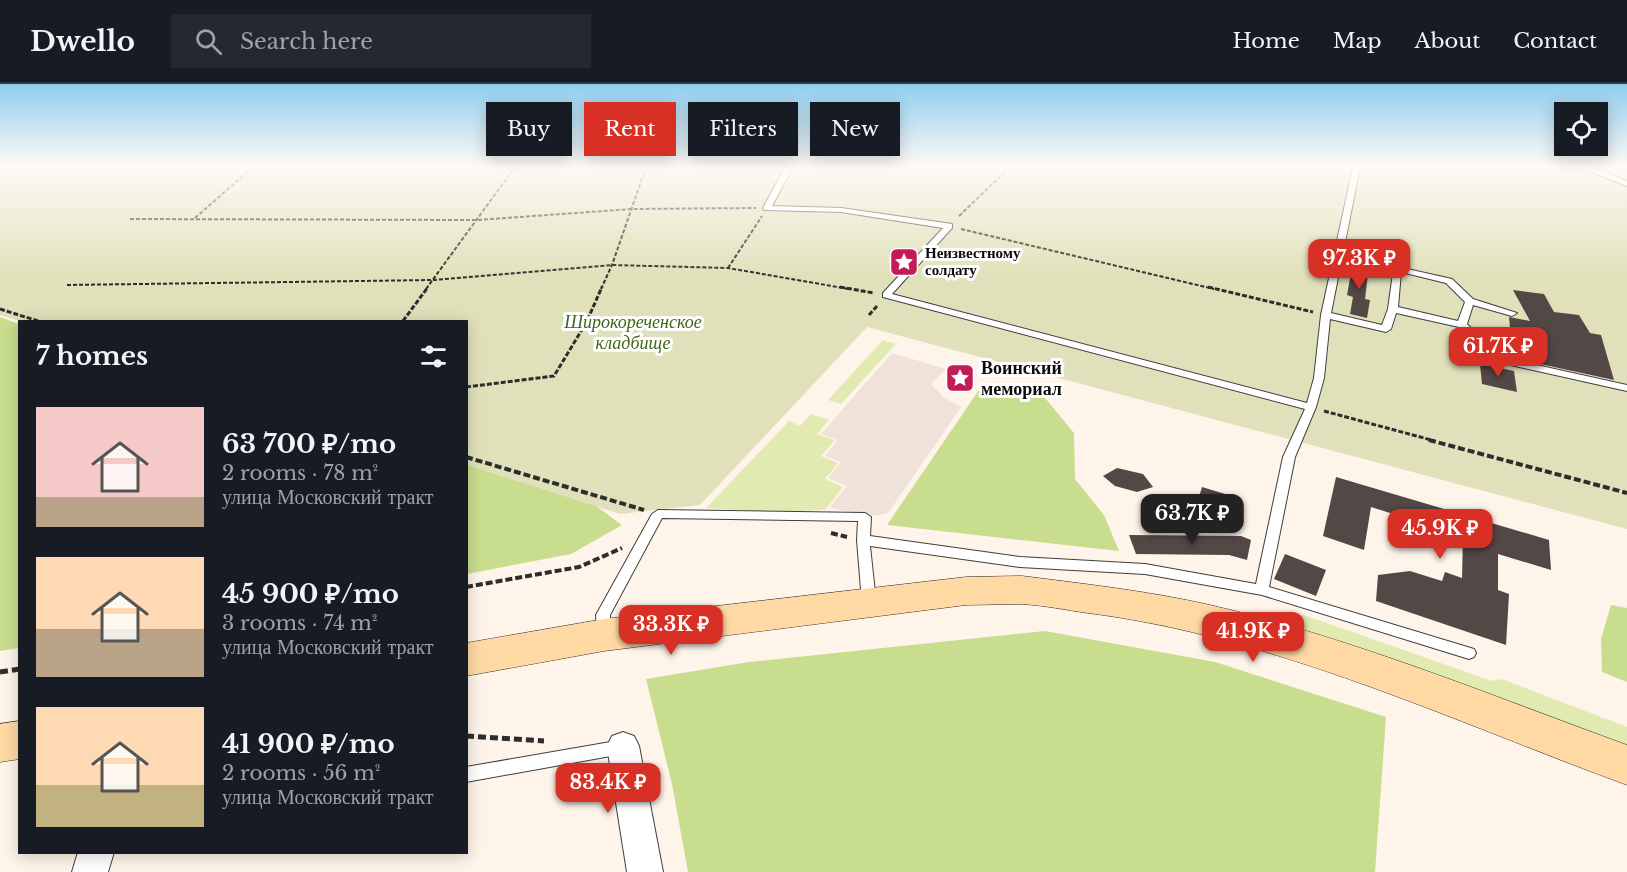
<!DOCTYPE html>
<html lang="en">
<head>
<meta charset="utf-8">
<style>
  body { margin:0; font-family:"Libre Baskerville",serif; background:#242831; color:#f1f3f6; height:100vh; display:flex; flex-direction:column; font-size:22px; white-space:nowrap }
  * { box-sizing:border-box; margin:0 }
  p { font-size:20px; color:#9ea1a6 }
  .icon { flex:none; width:33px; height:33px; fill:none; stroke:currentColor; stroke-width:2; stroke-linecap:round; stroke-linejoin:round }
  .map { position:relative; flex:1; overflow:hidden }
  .sheet { position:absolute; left:18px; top:236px; width:450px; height:534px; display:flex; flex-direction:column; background:#171b24; border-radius:0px; box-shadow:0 3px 15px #0003 }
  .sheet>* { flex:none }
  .banner { position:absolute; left:486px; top:18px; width:570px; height:54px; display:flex; gap:12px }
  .buttons { position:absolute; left:1554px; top:18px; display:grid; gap:12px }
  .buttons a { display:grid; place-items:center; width:54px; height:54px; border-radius:0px; background:#171b24; box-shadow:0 3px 15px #0003; font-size:30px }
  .price { position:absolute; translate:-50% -51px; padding:0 14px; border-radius:12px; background:#d93025; color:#fff; font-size:20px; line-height:39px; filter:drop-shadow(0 2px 3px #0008) }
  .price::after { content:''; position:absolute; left:50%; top:36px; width:18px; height:14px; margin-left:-9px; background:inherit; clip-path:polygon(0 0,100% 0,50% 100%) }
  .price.current { background:#222; color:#fff }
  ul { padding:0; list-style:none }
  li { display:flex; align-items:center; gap:18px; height:150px; padding:0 18px }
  li span { display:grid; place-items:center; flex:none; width:168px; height:120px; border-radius:0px; color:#555 }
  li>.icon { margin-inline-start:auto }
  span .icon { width:72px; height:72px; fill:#fffc; stroke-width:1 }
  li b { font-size:26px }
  h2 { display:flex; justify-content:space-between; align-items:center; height:72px; padding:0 18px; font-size:26px }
  .tag { padding:0 21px; border-radius:0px; background:#171b24; box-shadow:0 3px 15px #0003; font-size:21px; line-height:54px }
  .tag.current { background:#d93025; color:#fff }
  header { display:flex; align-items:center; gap:36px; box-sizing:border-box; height:84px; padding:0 30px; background:#171b24; border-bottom:2px solid #363941 }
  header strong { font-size:28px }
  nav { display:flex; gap:33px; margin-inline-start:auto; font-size:21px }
  .search { width:420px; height:54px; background:#242831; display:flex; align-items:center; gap:15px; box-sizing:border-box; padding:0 21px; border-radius:0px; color:#9ea1a6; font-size:22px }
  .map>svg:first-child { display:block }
</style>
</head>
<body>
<header>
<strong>Dwello</strong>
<div class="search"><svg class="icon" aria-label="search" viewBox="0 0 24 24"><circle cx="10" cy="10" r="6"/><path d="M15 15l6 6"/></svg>Search here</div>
<nav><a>Home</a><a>Map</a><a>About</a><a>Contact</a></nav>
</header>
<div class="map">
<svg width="1627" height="788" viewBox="0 0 1627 788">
  <rect width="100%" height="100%" fill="#fff4e9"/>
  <g fill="#e1ebb1">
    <polygon points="883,256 896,260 841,320 828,316"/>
    <polygon points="811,330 829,336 817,350 835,356 821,372 838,379 825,395 843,403 825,426 765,428 706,424 789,337 800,342"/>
    <polygon points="1304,531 1492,597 1502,595 1627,643 1627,662 1293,543 1289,535"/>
  </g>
  <g fill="#c9dd8f">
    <polygon points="0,233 19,240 20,564 0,567"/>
    <polygon points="983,300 1036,303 1074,349 1075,395 1104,431 1119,467 887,441"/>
    <polygon points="467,380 592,419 622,441 571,470 467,490"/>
    <polygon points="1611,521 1627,524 1627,598 1602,588 1601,555"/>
    <polygon points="1045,547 1215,578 1386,633 1375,788 688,788 672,700 646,595 749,578"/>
  </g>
  <polygon fill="#e0e1ba" points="0,83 1627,83 1627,445 867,243 700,421 620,430 467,381 466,237 20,237 0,231"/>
  <polygon fill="#eee2d9" points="892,269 946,285 931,300 944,314 961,323 888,429 865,433 830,423 847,402 828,394 841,378 825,372 838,356 821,350"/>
  <g fill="#544847">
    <polygon points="1353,178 1369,181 1365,215 1370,216 1367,234 1350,230 1353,213 1347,211"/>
    <polygon points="1513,206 1544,210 1554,228 1579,231 1590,249 1601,251 1614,296 1513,274 1509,233 1530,237"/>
    <polygon points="1480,280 1514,287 1517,308 1482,300"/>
    <polygon points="1117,384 1143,390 1153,403 1137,408 1115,402 1103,392"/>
    <polygon points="1336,393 1549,456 1551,486 1498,470 1498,506 1509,510 1506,561 1376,517 1378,491 1410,487 1442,497 1445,488 1462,494 1463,452 1371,423 1364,466 1323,452"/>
    <polygon points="1202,403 1242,415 1236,432 1197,420"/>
    <polygon points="1129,451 1241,452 1251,456 1247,476 1229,471 1136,470"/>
    <polygon points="1285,470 1326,486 1316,512 1274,495"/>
  </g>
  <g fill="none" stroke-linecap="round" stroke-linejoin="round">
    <g stroke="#3e3e3e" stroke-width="2">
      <g id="lane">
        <path d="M785,83H793L772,122L841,124L952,140V144L892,210L1307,319L1314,294L1321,231L1353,83H1360L1331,229L1382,241L1388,225L1394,182L1452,195L1473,215L1517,229L1512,232L1473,221L1467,240L1500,273L1627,301V307L1493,277L1459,243L1396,229L1391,245L1386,248L1330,235L1324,294L1316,323L1295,373L1269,503L1474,565L1476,569L1474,573L1469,575L1262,511L1145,490L1020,483L870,462L876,518L874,522L869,523L864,522L862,518L857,456L858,437L662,434L610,531L611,550L609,554L604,556L599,554L597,550L596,531L652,430L658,426L865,429L871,433L870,452L1020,473L1145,480L1256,500L1283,373L1305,325L883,213V209L943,144L841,128L764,126L763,124ZM1401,188L1446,199L1465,218L1458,237L1398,223Z"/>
        <polygon points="1559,83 1591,83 1627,97 1627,102 1584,85 1563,85"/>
        <polygon points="622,656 628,658 630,663 628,668 622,670 466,698 466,683"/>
      </g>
    </g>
    <g stroke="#3e3e3e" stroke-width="2">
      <g id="street">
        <polygon points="623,648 634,652 639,662 663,788 627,788 607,662 612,652"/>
        <polygon points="78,768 114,768 108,788 72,788"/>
      </g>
    </g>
    <g stroke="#2d2d2d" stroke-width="1">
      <g id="secondary">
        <path d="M1022,492C1085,500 1148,507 1210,521C1352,554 1490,611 1627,661V701C1450,636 1276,553 1088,529C1066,526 1043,521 1020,520C1002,520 984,521 966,521L604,567L466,592V559L604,535L966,493Z"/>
        <polygon points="20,637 20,675 0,678 0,640"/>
      </g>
    </g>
    <g stroke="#2d2d2d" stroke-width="2" stroke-dasharray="4 2" stroke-linecap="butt">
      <polyline points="959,132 1010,83"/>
      <polyline points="195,134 253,83"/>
      <polyline points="130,135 477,136 632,125 756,124"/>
      <polyline points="961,145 1214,205"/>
      <polyline points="728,184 762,132"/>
      <polyline points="67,201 434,196 612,181 728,184 849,205"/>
      <polyline points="426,205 515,83"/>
      <polyline points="601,205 612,181 646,83"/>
    </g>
    <g stroke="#2d2d2d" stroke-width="3" stroke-dasharray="5 2" stroke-linecap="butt">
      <polyline points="840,203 874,209"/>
      <polyline points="1208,203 1313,228"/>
      <polyline points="0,225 38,237"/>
      <polyline points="869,231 878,221"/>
      <polyline points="403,237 428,203"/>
      <polyline points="466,303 554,292 586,239 602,203"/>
      <polyline points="1324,327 1435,357"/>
    </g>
    <g stroke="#2d2d2d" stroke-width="4" stroke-dasharray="7 3" stroke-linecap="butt">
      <polyline points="1429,356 1627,409"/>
      <polyline points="466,373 644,426"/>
      <polyline points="831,449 847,453"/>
      <polyline points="466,503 579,483 622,464"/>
    </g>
    <g stroke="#2d2d2d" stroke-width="5" stroke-dasharray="8 4" stroke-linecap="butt">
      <polyline points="0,588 20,585"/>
      <polyline points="466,652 544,657"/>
    </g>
    <use href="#lane" fill="#fff" fill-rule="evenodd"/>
    <use href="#street" fill="#fff" fill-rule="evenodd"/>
    <use href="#secondary" fill="#ffd9a4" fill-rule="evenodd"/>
  </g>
  <linearGradient id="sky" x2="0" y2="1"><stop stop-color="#8fceef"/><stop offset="0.43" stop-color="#fffaf5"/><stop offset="1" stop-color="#fffaf5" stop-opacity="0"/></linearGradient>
  <rect width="1627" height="193" fill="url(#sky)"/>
  <defs>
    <g id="sight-square" transform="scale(1.5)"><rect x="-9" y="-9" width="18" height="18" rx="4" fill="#c21c56" stroke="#fff"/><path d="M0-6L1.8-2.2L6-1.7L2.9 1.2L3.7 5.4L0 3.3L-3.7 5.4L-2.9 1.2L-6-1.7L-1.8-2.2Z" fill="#fff"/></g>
  </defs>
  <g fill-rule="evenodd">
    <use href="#sight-square" x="904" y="178"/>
    <use href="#sight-square" x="960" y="294"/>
  </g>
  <g text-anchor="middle" stroke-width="6" stroke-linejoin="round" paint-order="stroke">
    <g font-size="15" font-weight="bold" fill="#0b0b0b" stroke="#fff" text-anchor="start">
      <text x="925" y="174">Неизвестному<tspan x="925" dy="17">солдату</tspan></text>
    </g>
    <g font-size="18" font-style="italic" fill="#406518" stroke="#fff">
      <text x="633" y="244">Широкореченское<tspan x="633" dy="21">кладбище</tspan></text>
    </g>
    <g font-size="18" font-weight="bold" fill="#0b0b0b" stroke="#fff" text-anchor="start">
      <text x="981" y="290">Воинский<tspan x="981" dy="21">мемориал</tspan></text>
    </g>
  </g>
</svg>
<div class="buttons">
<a><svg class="icon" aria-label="locate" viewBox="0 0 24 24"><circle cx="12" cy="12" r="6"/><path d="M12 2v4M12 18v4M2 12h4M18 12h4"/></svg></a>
</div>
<b class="price" style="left:1359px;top:206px">97.3K ₽</b>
<b class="price" style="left:1498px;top:294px">61.7K ₽</b>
<b class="price current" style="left:1192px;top:461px">63.7K ₽</b>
<b class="price" style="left:1440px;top:476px">45.9K ₽</b>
<b class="price" style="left:671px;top:572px">33.3K ₽</b>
<b class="price" style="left:1253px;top:579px">41.9K ₽</b>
<b class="price" style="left:608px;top:730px">83.4K ₽</b>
<div class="banner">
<a class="tag">Buy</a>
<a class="tag current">Rent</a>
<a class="tag">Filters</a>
<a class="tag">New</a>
</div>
<section class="sheet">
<h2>7 homes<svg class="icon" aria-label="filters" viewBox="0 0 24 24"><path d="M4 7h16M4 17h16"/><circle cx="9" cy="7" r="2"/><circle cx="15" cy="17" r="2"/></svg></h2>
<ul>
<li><span style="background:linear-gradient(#f6c9c9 75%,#b9a48a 0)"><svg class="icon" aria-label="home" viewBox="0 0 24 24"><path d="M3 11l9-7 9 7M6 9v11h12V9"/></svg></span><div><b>63 700 ₽/mo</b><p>2 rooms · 78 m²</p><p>улица Московский тракт</p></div></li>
<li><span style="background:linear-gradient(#ffd9b3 60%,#b9a48a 0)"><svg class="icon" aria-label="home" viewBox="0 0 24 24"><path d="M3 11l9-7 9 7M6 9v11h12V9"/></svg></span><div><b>45 900 ₽/mo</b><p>3 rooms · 74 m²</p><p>улица Московский тракт</p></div></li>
<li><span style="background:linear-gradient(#ffd9b3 65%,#c2b280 0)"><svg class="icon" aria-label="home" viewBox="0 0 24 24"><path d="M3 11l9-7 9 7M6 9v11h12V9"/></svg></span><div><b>41 900 ₽/mo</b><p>2 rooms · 56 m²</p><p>улица Московский тракт</p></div></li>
</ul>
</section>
</div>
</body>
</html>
